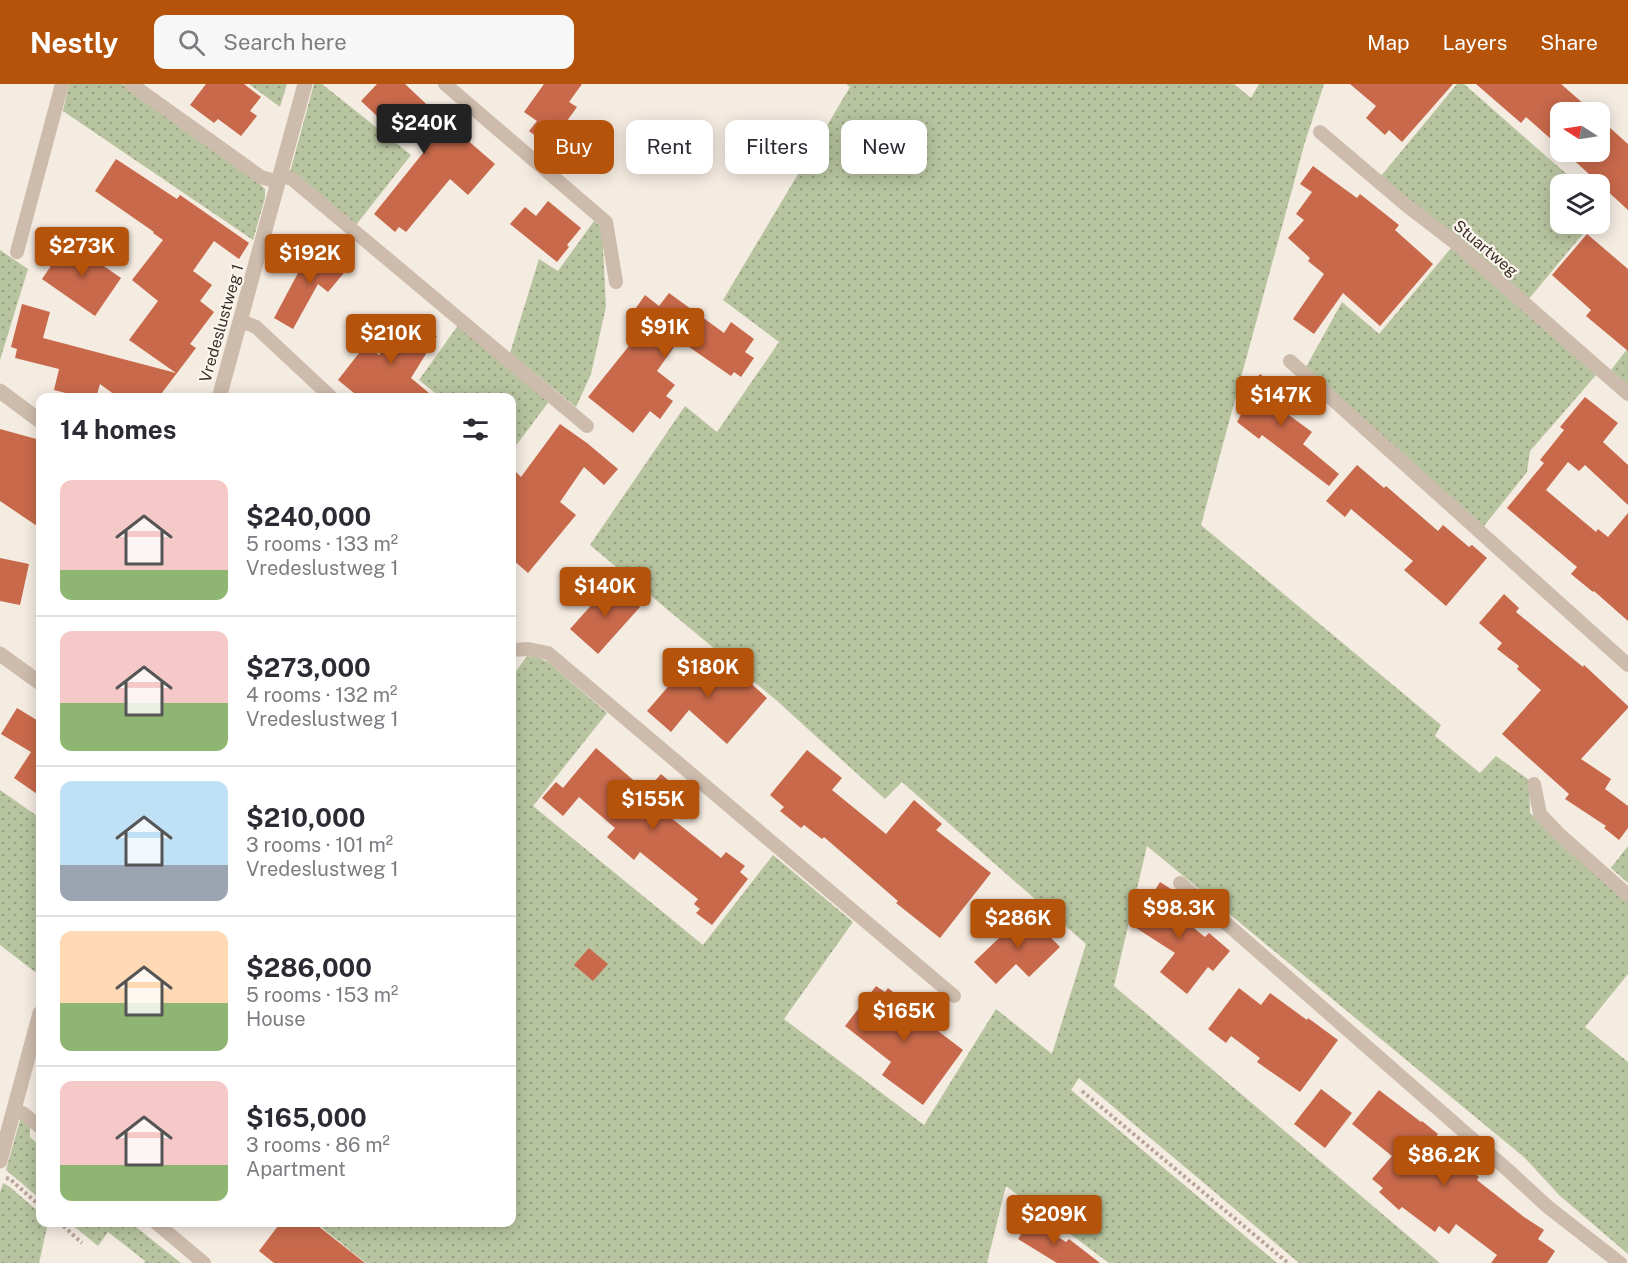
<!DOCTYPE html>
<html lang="en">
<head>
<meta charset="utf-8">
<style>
  body { margin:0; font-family:"Public Sans",sans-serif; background:#f7f7f7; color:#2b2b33; height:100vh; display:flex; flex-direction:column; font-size:22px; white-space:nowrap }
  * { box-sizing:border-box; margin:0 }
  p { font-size:20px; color:#7c7c81 }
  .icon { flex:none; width:33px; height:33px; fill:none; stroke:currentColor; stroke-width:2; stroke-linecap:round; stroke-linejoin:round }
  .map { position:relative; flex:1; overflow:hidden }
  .details { position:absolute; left:36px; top:309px; width:480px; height:834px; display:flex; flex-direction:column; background:#fff; border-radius:12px; box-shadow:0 3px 15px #0003 }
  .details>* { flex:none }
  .top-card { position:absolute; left:534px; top:36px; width:570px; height:54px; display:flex; gap:12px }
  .needle { width:39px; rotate:282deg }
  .tools { position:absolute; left:1550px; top:18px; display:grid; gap:12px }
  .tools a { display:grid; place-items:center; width:60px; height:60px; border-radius:12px; background:#fff; box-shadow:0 3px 15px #0003; font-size:30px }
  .price { position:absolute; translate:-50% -51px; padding:0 14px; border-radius:6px; background:#b45309; color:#fff; font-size:20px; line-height:39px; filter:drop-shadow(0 2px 3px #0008) }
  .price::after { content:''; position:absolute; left:50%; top:36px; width:18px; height:14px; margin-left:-9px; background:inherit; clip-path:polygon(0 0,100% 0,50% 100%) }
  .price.active { background:#222; color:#fff }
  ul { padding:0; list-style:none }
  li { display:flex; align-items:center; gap:18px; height:150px; padding:0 24px }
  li+li { border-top:2px solid #e1e1e2 }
  li span { display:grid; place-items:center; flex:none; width:168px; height:120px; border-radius:12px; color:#555 }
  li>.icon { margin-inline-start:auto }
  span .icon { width:72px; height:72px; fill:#fffc; stroke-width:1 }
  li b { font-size:26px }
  h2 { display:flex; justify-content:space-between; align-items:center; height:72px; padding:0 24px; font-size:26px }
  .chip { padding:0 21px; border-radius:12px; background:#fff; box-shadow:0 3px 15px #0003; font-size:21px; line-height:54px }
  .chip.active { background:#b45309; color:#fff }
  header { display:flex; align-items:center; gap:36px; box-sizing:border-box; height:84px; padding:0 30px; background:#b45309; color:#fff }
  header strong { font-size:28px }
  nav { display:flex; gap:33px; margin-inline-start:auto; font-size:21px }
  .search { width:420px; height:54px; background:#f7f7f7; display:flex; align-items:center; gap:15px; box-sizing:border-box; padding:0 21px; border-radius:12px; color:#7c7c81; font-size:22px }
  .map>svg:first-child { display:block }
</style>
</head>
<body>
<header>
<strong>Nestly</strong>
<div class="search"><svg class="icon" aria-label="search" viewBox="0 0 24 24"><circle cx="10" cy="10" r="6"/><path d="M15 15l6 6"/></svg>Search here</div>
<nav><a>Map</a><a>Layers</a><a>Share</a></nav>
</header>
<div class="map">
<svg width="1628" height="1179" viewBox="0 0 1628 1179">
  <defs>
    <pattern id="grass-dots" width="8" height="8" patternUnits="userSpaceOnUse" patternTransform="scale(1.5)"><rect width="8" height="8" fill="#b8c4a0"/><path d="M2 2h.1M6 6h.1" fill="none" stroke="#97a083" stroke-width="1.8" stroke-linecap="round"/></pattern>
  </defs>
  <rect width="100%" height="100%" fill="#f4ebe1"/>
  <g fill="url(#grass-dots)">
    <polygon points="69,0 122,0 258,98 265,105 265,114 253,156 63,27"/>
    <polygon points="249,0 287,0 280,23"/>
    <polygon points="314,0 322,0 411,71 356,141 290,88"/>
    <polygon points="846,0 1234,0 1251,14 1259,0 1324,0 1305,58 1201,441 1441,641 1435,652 1480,689 1496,672 1529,696 1530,729 1628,818 1628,890 1585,943 1628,978 1628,1170 1559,1111 1525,1074 1147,762 1114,902 1440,1179 1299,1179 1079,994 1071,1006 1277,1179 1109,1179 1006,1102 987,1179 366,1179 316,1139 512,1138 512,593 527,572 539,574 548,578 607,629 533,722 703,861 773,771 853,838 784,935 924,1041 996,925 1052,970 1086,860 902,698 885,715 776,616 590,461 685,322 717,348 779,258 723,216 850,3"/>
    <polygon points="1457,0 1464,0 1578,100 1560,100 1560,140 1591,140 1528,216 1413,121 1381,92"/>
    <polygon points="594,137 602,144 606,223 591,290 576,323 510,269 539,175 558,187"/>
    <polygon points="1452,163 1597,290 1530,367 1527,388 1484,442 1359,332 1306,283 1342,218 1379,250"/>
    <polygon points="0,166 28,185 0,276"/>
    <polygon points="459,240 550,316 512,367 512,314 440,313 419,296"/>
    <polygon points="1628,264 1628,301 1611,286"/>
    <polygon points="0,706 40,734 40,886 39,891 0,861"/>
    <polygon points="1628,762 1628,799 1611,784"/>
    <polygon points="20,1036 30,1042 30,1053 40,1062 40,1115 6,1086"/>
    <polygon points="3,1099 10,1103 40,1129 40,1138 48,1139 39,1179 0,1179 0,1108"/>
    <polygon points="70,1139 131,1139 181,1179 144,1179 145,1177 108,1148 98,1162"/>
  </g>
  <g fill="#c8694b">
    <polygon points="206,0 244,0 261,13 250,27 257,32 241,52 218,35 214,39 190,21"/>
    <polygon points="377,0 405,0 457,49 458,48 495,80 468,111 450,95 406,148 399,143 395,148 374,130 427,64 400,39 393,47 361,17"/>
    <polygon points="544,0 582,0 569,18 577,23 549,62 529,47 537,37 524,28"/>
    <polygon points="1350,0 1453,0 1402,58 1389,46 1385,51 1366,34 1376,22"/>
    <polygon points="1476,0 1561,0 1593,28 1560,28 1560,63 1526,33 1521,39"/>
    <polygon points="1599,34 1628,60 1628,126 1565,68 1599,68"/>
    <polygon points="116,75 177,115 180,111 249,159 239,175 214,157 193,187 212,201 200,217 214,228 190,260 196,264 158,314 119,314 100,300 96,314 85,314 54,306 59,285 15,274 17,265 11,263 22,220 50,228 43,254 176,289 129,256 158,217 132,196 163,156 153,149 154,148 95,107"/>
    <polygon points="1313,82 1357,114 1360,110 1399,141 1395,146 1433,180 1380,242 1343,209 1314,250 1293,235 1324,190 1308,177 1310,174 1288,154 1304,136 1296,130 1312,108 1300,100"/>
    <polygon points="548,117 581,144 567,161 569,163 557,178 510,140 525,123 536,132"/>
    <polygon points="1587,150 1628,185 1628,267 1586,232 1591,226 1552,191"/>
    <polygon points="68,157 121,194 95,232 42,195"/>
    <polygon points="322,162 348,184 328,208 318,200 293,245 274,234 298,189"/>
    <polygon points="669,209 724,249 731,238 754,255 745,268 754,274 741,293 734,288 731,292 679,256 657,287 675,301 666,312 673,317 660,335 650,327 633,349 588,313 645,242 631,231 645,211 659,222"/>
    <polygon points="404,231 437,252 411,294 435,314 360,314 338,296 366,260 379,271"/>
    <polygon points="1260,290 1291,315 1282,326 1312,348 1303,360 1339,390 1329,402 1262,351 1259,355 1237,338 1246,321 1243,311"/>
    <polygon points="1585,313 1618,339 1603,358 1628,381 1628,421 1585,381 1579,387 1568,378 1546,406 1596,448 1598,445 1608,453 1628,429 1628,537 1594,507 1593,508 1571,490 1577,483 1507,424 1544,379 1540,376 1564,346 1560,343"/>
    <polygon points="560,340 587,359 618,385 604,401 584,383 560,418 576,431 528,489 512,475 512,384 521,393"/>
    <polygon points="0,345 40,356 40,444 0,417"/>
    <polygon points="1357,381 1384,404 1386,402 1438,447 1443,441 1469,463 1472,461 1487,474 1446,522 1404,486 1413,477 1351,425 1345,433 1326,417"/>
    <polygon points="0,474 29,480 20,521 0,517"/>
    <polygon points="612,498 640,523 598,570 570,545"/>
    <polygon points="1504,510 1519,524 1516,528 1583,583 1584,581 1628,622 1628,624 1581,675 1611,695 1605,705 1628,722 1628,744 1619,756 1604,744 1606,742 1565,715 1569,710 1502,650 1541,606 1517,585 1519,582 1497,565 1502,559 1479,539"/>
    <polygon points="698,568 728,593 735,585 767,614 727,660 689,626 671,648 647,627"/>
    <polygon points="17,624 40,638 40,712 14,694 31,668 1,650"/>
    <polygon points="596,664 646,707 661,690 688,713 670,733 721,774 726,768 745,782 740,788 748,795 712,841 696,829 700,825 694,820 698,815 640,768 634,776 607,753 615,744 579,713 563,732 542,714 556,698 563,704"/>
    <polygon points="807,666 842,694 832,706 886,750 914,716 942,740 936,746 991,789 940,854 896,819 898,817 824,753 822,755 804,741 801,744 780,727 784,723 770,711"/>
    <polygon points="1160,798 1182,812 1173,827 1205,853 1209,849 1230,867 1213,887 1208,883 1187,910 1160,888 1175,869 1133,842"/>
    <polygon points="1026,828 1060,863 1029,893 1016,880 996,900 974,878"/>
    <polygon points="589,864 608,880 593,897 574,881"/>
    <polygon points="876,902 885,908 888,904 911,922 908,924 963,966 923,1021 882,991 891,978 845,942"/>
    <polygon points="1239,904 1261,921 1270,909 1307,936 1308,934 1338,956 1300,1008 1257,978 1260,974 1231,952 1226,959 1208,945"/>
    <polygon points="1321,1005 1352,1029 1325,1064 1294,1040"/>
    <polygon points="1379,1006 1421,1038 1422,1037 1438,1050 1432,1058 1479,1093 1477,1096 1524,1133 1544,1146 1538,1155 1555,1167 1547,1179 1491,1179 1497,1171 1456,1140 1449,1150 1439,1142 1435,1148 1402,1123 1399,1126 1379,1108 1383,1104 1372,1095 1392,1072 1352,1040"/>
    <polygon points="1030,1136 1066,1158 1069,1155 1100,1179 1057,1179 1018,1155"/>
    <polygon points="281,1138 313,1138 365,1179 274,1179 259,1167"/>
  </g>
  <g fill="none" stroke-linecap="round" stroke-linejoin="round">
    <g stroke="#b9a596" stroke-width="4" stroke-dasharray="3 3" stroke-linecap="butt">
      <polyline points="1082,1007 1288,1179"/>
      <polyline points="6,1094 10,1095 40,1122"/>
      <polyline points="59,1138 82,1159"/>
    </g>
    <g stroke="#cdbbac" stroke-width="14">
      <polyline points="131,0 261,93 278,98"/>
      <polyline points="445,0 606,138 616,198"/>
      <polyline points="1320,48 1406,121 1458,161 1628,310"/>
      <polyline points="280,91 292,95 587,342"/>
      <polyline points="17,168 62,0"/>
      <polyline points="241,237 256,243 332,314"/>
      <polyline points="1290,277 1628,581"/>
      <polyline points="512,566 528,565 548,569 954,912"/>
      <polyline points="1534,700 1540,730 1559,750 1628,811"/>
      <polyline points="1180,799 1510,1088 1548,1123 1620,1179"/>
      <polyline points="15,1026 24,1030 40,1043"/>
      <polyline points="155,1138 204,1179"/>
    </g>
    <g stroke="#cdbbac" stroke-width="15">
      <polyline points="0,307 40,337"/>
      <polyline points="219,314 305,0"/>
      <polyline points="0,570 40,599"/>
      <polyline points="0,1077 40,929"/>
    </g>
  </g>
  <g text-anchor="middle" stroke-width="4.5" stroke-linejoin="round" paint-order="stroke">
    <g font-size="16" fill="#3b302b" stroke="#fbf5ee">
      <text transform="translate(1486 164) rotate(40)" y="6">Stuartweg</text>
      <text transform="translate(221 239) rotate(-74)" y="6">Vredeslustweg 1</text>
    </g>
  </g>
</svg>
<div class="tools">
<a><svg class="needle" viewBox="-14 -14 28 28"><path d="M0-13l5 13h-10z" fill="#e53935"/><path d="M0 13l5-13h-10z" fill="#7c7c81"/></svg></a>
<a><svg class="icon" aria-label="layers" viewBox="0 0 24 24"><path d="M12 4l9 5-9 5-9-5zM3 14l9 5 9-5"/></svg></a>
</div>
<b class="price active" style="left:424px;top:71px">$240K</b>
<b class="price" style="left:82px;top:194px">$273K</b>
<b class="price" style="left:310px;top:201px">$192K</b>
<b class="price" style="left:665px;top:275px">$91K</b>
<b class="price" style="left:391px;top:281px">$210K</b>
<b class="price" style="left:1281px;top:343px">$147K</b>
<b class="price" style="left:605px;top:534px">$140K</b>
<b class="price" style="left:708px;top:615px">$180K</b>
<b class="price" style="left:653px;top:747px">$155K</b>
<b class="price" style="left:1179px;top:856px">$98.3K</b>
<b class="price" style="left:1018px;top:866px">$286K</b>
<b class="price" style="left:904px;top:959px">$165K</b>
<b class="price" style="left:1444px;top:1103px">$86.2K</b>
<b class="price" style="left:1054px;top:1162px">$209K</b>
<div class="top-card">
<a class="chip active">Buy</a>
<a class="chip">Rent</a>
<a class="chip">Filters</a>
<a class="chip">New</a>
</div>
<section class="details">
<h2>14 homes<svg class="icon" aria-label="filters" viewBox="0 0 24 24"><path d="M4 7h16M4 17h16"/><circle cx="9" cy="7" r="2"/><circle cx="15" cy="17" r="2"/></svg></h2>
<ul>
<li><span style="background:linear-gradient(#f6c9c9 75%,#8fb573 0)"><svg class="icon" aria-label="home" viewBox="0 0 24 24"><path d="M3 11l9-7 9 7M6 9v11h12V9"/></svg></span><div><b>$240,000</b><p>5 rooms · 133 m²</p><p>Vredeslustweg 1</p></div></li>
<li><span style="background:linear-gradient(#f6c9c9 60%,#8fb573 0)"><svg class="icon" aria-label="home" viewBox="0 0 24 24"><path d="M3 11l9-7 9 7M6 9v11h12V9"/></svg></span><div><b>$273,000</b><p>4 rooms · 132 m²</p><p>Vredeslustweg 1</p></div></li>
<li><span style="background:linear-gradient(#bfe0f5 70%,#9aa5b1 0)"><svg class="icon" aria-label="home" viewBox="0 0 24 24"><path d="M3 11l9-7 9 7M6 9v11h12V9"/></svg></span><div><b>$210,000</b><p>3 rooms · 101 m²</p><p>Vredeslustweg 1</p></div></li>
<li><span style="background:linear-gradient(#ffd9b3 60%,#8fb573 0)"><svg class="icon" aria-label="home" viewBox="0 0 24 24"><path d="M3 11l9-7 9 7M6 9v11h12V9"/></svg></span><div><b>$286,000</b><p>5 rooms · 153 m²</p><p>House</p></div></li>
<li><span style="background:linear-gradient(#f6c9c9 70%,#8fb573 0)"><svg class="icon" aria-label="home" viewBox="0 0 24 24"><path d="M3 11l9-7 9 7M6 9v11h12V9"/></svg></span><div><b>$165,000</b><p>3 rooms · 86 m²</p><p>Apartment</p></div></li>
</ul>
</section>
</div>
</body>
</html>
